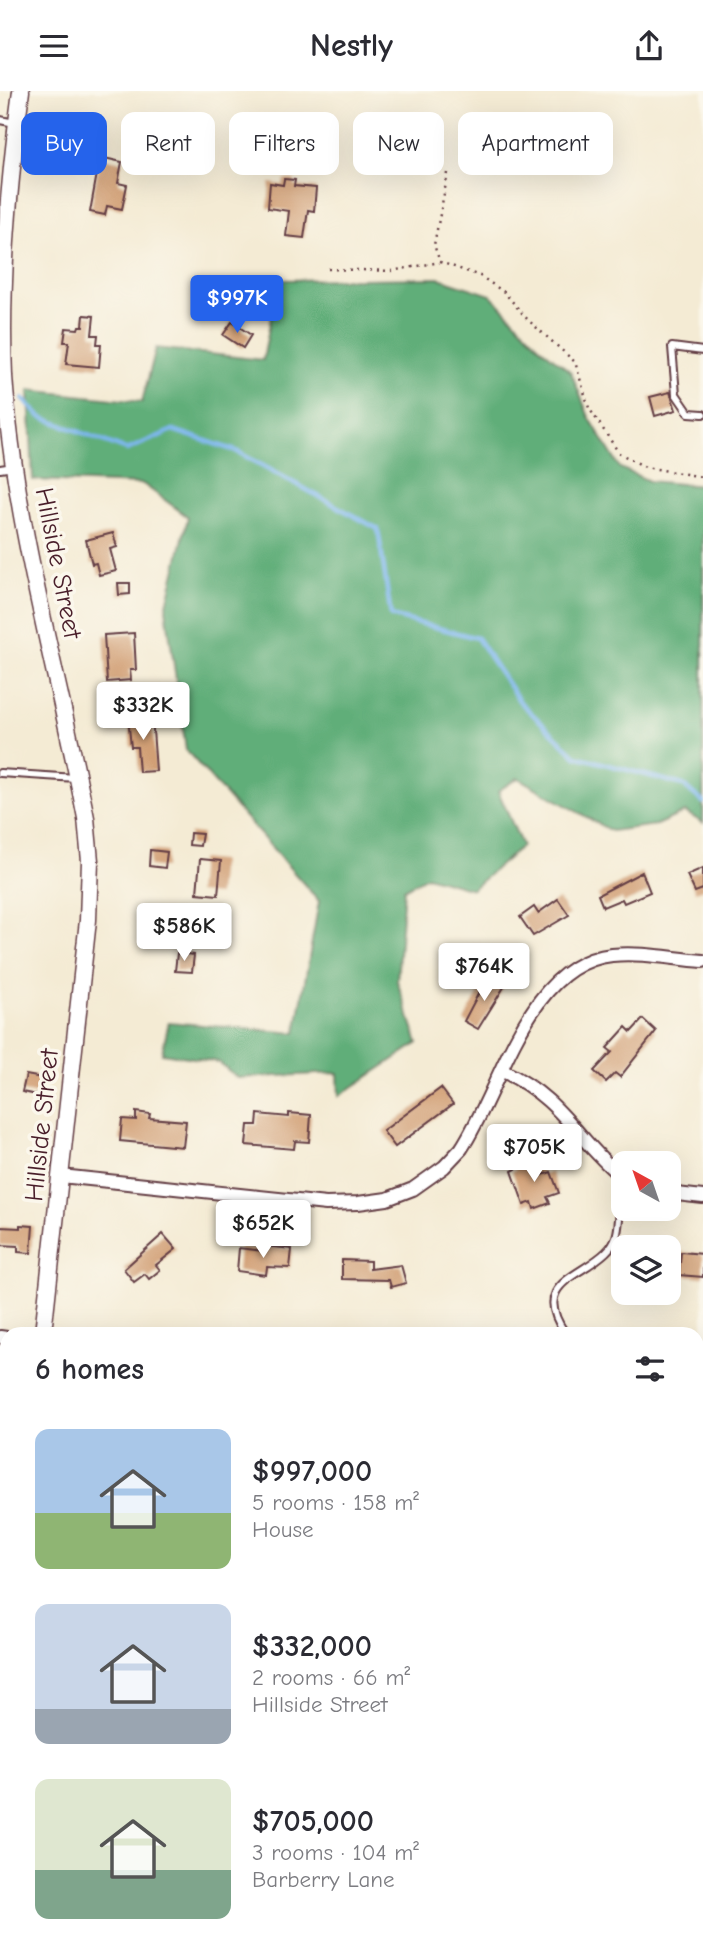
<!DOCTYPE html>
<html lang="en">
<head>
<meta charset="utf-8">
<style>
  body { margin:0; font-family:"Comic Neue",sans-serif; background:#f7f7f7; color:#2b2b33; height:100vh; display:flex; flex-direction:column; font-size:26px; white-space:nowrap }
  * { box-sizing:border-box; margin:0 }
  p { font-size:23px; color:#7c7c81 }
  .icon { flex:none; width:38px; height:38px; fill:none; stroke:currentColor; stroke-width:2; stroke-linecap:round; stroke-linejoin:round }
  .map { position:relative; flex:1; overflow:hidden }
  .drawer { position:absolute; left:0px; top:1236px; width:704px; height:625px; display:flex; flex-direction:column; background:#fff; border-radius:21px 21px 0 0; box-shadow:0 7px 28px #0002 }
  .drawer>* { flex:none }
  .top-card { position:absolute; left:21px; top:21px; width:662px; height:63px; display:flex; gap:14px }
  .needle { width:46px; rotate:320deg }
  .controls { position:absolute; left:611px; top:1060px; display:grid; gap:14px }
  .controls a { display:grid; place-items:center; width:70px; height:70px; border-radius:14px; background:#fff; box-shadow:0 7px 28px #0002; font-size:35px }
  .price { position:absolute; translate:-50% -60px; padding:0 16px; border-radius:7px; background:#fff; color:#222; font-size:23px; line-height:46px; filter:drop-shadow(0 2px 4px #0008) }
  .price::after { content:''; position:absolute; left:50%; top:42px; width:21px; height:16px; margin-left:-10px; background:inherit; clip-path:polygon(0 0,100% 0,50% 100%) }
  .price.active { background:#2563eb; color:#fff }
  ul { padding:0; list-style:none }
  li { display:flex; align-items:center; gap:21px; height:175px; padding:0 35px }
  li span { display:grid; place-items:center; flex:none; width:196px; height:140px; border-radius:14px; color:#555 }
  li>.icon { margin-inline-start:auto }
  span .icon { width:84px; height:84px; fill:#fffc; stroke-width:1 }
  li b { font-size:30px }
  h2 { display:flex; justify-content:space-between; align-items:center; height:84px; padding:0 35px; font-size:30px }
  .tag { padding:0 24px; border-radius:14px; background:#fff; box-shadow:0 7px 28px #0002; font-size:24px; line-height:63px }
  .tag.active { background:#2563eb; color:#fff }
  header { display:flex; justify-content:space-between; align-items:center; height:91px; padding:0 35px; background:#fff; font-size:32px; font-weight:600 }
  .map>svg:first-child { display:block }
</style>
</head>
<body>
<header><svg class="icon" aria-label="menu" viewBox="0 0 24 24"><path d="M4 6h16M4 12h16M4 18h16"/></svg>Nestly<svg class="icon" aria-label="share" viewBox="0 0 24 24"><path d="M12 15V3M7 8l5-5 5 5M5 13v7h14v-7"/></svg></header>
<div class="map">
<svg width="703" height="1859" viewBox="0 0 703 1859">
  <rect width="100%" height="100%" fill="#fbf7ec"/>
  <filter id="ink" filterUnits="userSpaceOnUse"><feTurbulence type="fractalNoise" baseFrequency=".0143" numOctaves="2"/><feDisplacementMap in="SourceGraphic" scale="14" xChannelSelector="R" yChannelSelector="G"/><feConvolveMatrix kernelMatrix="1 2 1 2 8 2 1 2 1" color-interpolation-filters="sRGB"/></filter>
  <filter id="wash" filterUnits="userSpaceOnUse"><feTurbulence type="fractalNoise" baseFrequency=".00686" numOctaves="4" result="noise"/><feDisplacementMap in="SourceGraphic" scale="28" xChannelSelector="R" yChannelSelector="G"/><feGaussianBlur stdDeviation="1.57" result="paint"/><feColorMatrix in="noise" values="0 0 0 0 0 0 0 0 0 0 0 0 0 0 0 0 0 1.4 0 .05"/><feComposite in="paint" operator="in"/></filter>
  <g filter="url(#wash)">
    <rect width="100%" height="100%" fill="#f4ebd4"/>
    <g fill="#60ae79" stroke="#556652" stroke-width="2">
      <polygon points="439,187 491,204 540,256 571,281 589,326 620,377 649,390 703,395 703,732 685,721 656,734 611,740 518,687 498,700 522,755 472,798 427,785 404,798 397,890 418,952 339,1005 338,982 237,987 219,971 162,962 169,931 296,942 319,810 186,659 166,518 188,426 143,393 33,389 29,299 142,311 156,257 263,269 278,189"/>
      <polygon points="203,1853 503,1853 498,1859 205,1859"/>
      <polygon points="570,1853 610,1859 555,1859"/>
    </g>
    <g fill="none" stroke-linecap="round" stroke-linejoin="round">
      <polyline stroke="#7eb7ee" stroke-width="4.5" points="23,308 41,326 127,359 173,339 236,360 378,438 391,525 477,547 520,611 576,665 683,694 703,711"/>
    </g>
    <g id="blocks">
      <g fill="#d19f74">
        <polygon points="100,66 122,71 118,92 127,94 122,118 107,115 105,124 90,121"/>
        <polygon points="284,88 295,89 294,95 316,97 314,120 308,119 304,147 286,145 289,120 268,117 270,92 283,94"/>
        <polygon points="84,224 94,225 92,244 98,244 97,253 101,253 99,276 66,273 69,251 64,251 66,237 78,238 79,235 83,235"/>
        <polygon points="232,231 251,244 243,257 223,244"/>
        <polygon points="670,301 676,319 655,325 650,306"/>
        <polygon points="113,442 117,456 110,458 116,480 99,484 96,472 92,473 86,449"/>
        <polygon points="118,492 130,492 130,503 119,504"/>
        <polygon points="134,542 136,579 130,579 131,589 107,591 104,544"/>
        <polygon points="152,625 156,680 139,681 137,656 131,656 128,626"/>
        <polygon points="190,742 202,743 200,755 189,754"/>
        <polygon points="150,759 167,761 165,777 149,775"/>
        <polygon points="200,768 221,770 218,804 197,802"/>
        <polygon points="703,777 703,798 695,801 687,784"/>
        <polygon points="642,781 650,801 624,812 622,808 603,816 598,804"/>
        <polygon points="558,808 569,824 533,845 520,826 534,816 538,822"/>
        <polygon points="177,862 194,864 192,881 175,880"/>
        <polygon points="487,886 504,896 478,938 464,930"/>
        <polygon points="643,928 656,940 620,986 615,982 606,991 594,980 612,961 607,957 626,936 631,941"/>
        <polygon points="26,984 42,987 37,1004 22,1001"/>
        <polygon points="441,997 453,1013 395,1056 383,1040"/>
        <polygon points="136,1021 150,1023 149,1027 186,1030 183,1056 120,1050 122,1028 136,1029"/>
        <polygon points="289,1022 311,1024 309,1051 295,1050 294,1058 246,1054 248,1034 257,1034 258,1023 289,1026"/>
        <polygon points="523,1068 525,1073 531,1071 533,1076 540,1074 543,1084 551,1081 559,1102 547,1106 550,1112 534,1118 532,1111 524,1114 512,1080 516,1078 513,1071"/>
        <polygon points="20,1134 33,1135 31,1162 18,1161 18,1155 0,1154 0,1136 20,1137"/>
        <polygon points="163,1143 176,1158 156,1174 160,1179 149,1188 145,1183 134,1191 124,1178"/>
        <polygon points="264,1155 292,1158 290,1177 267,1176 266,1184 237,1180 239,1157 263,1160"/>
        <polygon points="681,1161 703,1163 703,1186 679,1184"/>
        <polygon points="342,1169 370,1170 370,1178 401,1174 406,1192 391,1196 389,1189 342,1188"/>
      </g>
    </g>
  </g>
  <g filter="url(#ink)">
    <use href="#blocks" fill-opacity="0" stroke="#643e44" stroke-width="2"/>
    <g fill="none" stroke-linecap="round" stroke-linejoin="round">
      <g stroke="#643e44" stroke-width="10">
        <g id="service">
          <polyline points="0,29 15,32"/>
          <polyline points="703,260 672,256 676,303 689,322 703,323"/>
          <polyline points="0,378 14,376"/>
          <polyline points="0,682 76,687"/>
          <path d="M565,1242C531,1192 579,1187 606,1161C624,1144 615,1126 623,1111"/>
        </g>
      </g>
      <g stroke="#643e44" stroke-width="16">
        <g id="minor">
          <path d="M503,980C564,1009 576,1049 623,1087"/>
          <path d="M61,1085L326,1113L358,1112L387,1108L413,1098L444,1076L461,1058C502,997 526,873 612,864C642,861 674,868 703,870"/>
          <polyline points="668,1102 703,1106"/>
          <polyline points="0,1246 7,1247"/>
          <polyline points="696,1601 703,1602"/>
          <polyline points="528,1859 532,1853"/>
        </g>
      </g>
      <g stroke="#643e44" stroke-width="19">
        <g id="tertiary">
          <path d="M21,0C9,88 0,196 4,285C14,432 58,582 86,727L90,770L88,829L43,1242"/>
          <polyline points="0,1854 7,1708"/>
        </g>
      </g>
      <g stroke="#643e44" stroke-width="2.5" stroke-dasharray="2 5" stroke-linecap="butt">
        <polyline points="448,82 434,154 440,171 480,185 504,201 528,229 575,271 589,317 619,362 645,376 703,386"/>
        <polyline points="328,178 391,180 440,171"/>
      </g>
      <use href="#service" stroke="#fff" stroke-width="6"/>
      <use href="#minor" stroke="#fff" stroke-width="12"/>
      <use href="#tertiary" stroke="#fff" stroke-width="16"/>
    </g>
  </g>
  <g text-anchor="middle" stroke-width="7" stroke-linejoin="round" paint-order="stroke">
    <g font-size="26" fill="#4a1f2b" stroke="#fbf7ec">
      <text transform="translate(59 472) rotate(79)" y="9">Hillside Street</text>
      <text transform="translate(41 1034) rotate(-84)" y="9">Hillside Street</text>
    </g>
  </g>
</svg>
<div class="controls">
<a><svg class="needle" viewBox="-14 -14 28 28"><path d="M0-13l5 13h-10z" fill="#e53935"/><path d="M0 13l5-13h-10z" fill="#7c7c81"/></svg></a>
<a><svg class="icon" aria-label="layers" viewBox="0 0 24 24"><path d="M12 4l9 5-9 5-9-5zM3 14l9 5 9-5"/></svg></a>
</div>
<b class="price active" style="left:237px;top:244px">$997K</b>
<b class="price" style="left:143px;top:651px">$332K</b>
<b class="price" style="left:184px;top:872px">$586K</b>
<b class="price" style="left:484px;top:912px">$764K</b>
<b class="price" style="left:534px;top:1093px">$705K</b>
<b class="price" style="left:263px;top:1169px">$652K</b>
<div class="top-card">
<a class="tag active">Buy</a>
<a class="tag">Rent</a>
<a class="tag">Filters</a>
<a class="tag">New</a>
<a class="tag">Apartment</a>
</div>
<section class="drawer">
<h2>6 homes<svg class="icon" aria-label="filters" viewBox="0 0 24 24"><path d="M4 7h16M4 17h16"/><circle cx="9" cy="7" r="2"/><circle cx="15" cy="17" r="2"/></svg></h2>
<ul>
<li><span style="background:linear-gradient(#a9c7e8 60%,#8fb573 0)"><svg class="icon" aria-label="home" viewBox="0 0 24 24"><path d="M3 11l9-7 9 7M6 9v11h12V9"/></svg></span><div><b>$997,000</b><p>5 rooms · 158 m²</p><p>House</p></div></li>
<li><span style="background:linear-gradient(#c9d6e8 75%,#9aa5b1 0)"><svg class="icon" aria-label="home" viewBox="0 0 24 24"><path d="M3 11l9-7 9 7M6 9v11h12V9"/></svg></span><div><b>$332,000</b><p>2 rooms · 66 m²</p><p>Hillside Street</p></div></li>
<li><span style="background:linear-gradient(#dfe7d0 65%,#7fa58c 0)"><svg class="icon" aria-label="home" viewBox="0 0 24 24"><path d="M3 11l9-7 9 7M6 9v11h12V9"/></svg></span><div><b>$705,000</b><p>3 rooms · 104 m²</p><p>Barberry Lane</p></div></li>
</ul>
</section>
</div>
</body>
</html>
